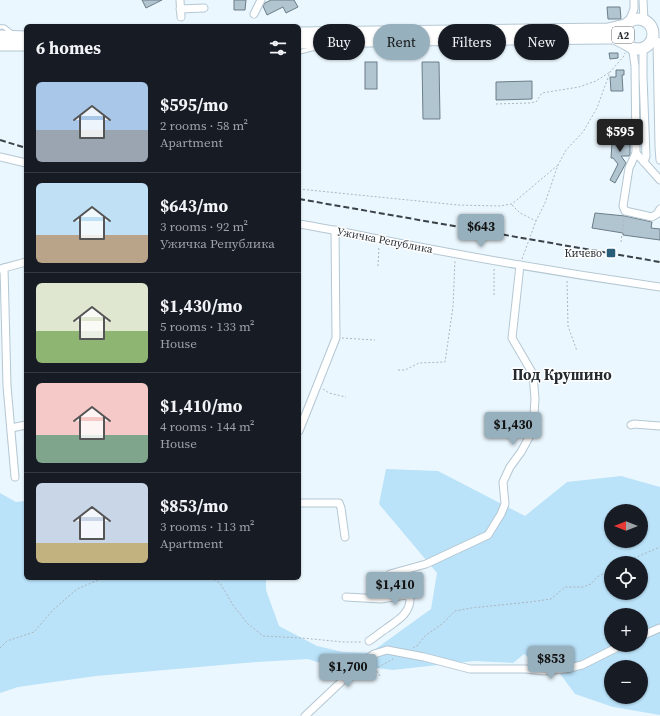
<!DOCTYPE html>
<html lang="en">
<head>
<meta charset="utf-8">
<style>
  body { margin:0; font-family:"Source Serif 4",serif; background:#242831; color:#f1f3f6; height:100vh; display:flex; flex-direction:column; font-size:15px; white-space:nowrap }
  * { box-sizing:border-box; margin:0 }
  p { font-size:13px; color:#9ea1a6 }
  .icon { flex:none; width:22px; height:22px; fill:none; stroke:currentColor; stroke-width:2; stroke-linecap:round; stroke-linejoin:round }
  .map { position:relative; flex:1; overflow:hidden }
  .details { position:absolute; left:24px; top:24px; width:277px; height:556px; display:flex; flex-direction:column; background:#171b24; border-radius:6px; box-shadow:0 1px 3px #0004 }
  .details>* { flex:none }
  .guide { position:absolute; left:313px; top:24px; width:287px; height:36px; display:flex; gap:8px }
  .needle { width:26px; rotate:270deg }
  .tools { position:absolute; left:604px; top:504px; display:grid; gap:8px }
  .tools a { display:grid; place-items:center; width:44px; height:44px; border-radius:50%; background:#171b24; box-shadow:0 1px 3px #0004; font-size:20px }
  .price { position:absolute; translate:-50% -34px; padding:0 9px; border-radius:4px; background:#97b0be; color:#111; font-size:13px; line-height:26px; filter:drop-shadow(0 1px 2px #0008) }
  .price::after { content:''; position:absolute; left:50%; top:24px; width:12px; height:9px; margin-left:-6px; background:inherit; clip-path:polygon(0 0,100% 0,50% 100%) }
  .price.current { background:#222; color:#fff }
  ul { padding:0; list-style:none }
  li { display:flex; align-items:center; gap:12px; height:100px; padding:0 12px }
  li+li { border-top:1px solid #363941 }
  li span { display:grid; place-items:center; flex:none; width:112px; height:80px; border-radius:6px; color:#555 }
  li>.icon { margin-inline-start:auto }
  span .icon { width:48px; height:48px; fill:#fffc; stroke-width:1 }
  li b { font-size:17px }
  h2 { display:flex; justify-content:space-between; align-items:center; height:48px; padding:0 12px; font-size:17px }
  .pill { padding:0 14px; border-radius:18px; background:#171b24; box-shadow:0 1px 3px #0004; font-size:14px; line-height:36px }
  .pill.current { background:#97b0be; color:#111 }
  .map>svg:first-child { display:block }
</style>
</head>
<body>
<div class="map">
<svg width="660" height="716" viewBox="0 0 660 716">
  <rect width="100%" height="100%" fill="#ebf7fe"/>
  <path fill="#bae2f9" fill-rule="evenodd" d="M386,469L438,471L525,516L567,482L621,476L660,487V715L613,707L575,694L555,667L538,664L524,654L513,663L474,661L393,670L352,665H327L308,659L257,662L96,676L18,687L0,693V493L16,502L26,501V578H266V590L279,626L317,646L343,652L370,653L431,609L437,573L379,504ZM611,511H641V541H611ZM611,563H641V593H611ZM611,615H641V645H611ZM611,667H641V697H611Z"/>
  <g fill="#b1c5d0" stroke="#6b7d88">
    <polygon points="142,0 162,0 146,8"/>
    <polygon points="234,0 246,0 245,10 234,10"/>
    <polygon points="271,0 294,0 298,7 286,13 283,7 267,15 263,6 265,3"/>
    <polygon points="607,7 620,7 621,19 608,19"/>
    <polygon points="609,53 618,53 618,58 610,59"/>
    <rect x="365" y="62" width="12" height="27"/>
    <polygon points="422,62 439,62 440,119 423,119"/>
    <polygon points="616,70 624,70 624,75 622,75 623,91 611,91 610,77 616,77"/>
    <polygon points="532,81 532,99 496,100 496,82"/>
    <polygon points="630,133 630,154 629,156 621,156 626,163 615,183 610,180 618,164 613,158 611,158 612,143 614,143 613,134"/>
    <polygon points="595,213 625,216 652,222 651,228 660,229 660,240 623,235 623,233 592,228"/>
  </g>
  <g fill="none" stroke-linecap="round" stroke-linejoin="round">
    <g stroke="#b4c7d3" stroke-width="5.5">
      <g id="service">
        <polyline points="0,27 4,27 12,33"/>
        <polyline points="299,52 319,47"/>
      </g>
    </g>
    <g stroke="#b4c7d3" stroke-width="9">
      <g id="minor">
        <polyline points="180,0 181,17"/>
        <polyline points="643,0 644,20"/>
        <polyline points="180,9 204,8"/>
        <polyline points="254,14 261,0"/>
        <polyline points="629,21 634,9 634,0"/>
        <polyline points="657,41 659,147 660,160"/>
        <polyline points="628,45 633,52 635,66 636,153 629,168 623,206 625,211 652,217 657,214 660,209"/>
        <polyline points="643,48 643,76 646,156 644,162"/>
        <polyline points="636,153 660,180"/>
        <polyline points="0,157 26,163"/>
        <path d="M299,224C336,230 372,238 409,245C492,261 576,275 660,287"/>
        <polyline points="4,268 7,386 15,477"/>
        <polyline points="0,269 26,262"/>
        <polyline points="631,425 634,424 660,426"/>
        <polyline points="11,428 26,425"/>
        <polyline points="299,431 336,338 335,230"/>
        <polyline points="299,503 339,503 341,508 345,537"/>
        <polyline points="390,574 426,564 488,535 501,514 505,504 503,482 510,467 521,452 533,430 535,399 533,374 512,338 520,265"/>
        <path d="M346,597L381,599L406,595L410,597C411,613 398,620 387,628C381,632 375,637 369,641"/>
        <polyline points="641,636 660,628"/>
        <polyline points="305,716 360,664 374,654 387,650 424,657 470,669 526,669 544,671 565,669 582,665 622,645"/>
      </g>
    </g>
    <g stroke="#b4c7d3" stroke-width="13">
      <g id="primary">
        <circle cx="638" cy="34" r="15"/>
        <polyline points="299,33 608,29 625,25"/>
        <polyline points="0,36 26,37"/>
        <polyline points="299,43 404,40 608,38 614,38 628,45"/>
        <polyline points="0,45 26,45"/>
      </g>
    </g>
    <g stroke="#acb6bd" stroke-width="1" stroke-dasharray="2 2" stroke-linecap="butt">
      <polyline points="496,104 529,103 536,102 542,93 579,87 596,81 610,72"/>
      <polyline points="299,189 458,205 499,206 512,204 558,165"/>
      <polyline points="512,205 520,213 536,221"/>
      <polyline points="621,242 624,218"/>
      <polyline points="522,259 536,221 545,203 558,165 566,150 583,132 597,108 610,72 624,56 625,53"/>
      <polyline points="378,266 379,246"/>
      <polyline points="567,281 568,326 577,351"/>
      <polyline points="494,295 494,269"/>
      <polyline points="342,338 375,340"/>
      <polyline points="398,370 405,370 419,363 445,362 453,307 455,260"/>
      <polyline points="323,389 329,393 346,397"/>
      <polyline points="623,563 660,547"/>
      <polyline points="210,578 220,583 233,605 247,623 263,636 302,638 343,642 362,642"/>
      <polyline points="0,648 7,641 34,632 53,610 77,589 103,578"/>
      <polyline points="413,648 418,645 425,636 442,624 455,611 471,608 530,602 551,599 565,587 583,587 591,584 597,577 611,570"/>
      <polyline points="380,676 375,669 393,659"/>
    </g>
    <use href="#service" stroke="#fff" stroke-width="3.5"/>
    <use href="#minor" stroke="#fff" stroke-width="7"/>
    <use href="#primary" stroke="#fff" stroke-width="11"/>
    <g stroke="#3a4147" stroke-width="2" stroke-dasharray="6 3" stroke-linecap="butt">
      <polyline points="0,140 26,148"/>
      <polyline points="299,199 660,262"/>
    </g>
  </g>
  <rect fill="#285e79" stroke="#fff" stroke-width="1.5" x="606" y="248" width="10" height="10" rx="2"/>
  <g text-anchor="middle" stroke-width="3" stroke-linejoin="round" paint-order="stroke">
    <rect fill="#fff" stroke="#666b6e" stroke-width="1" x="612" y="27" width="22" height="16" rx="3"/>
    <g font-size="10" font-weight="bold" fill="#242b30">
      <text x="623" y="39">A2</text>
    </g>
    <g font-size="11" fill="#242b30" stroke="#fff">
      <text transform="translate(385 240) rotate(11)" y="4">Ужичка Република</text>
    </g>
    <g font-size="11" fill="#242b30" stroke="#fff" text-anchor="end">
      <text x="602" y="257">Кичево</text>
    </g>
    <g font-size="15" font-weight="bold" fill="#242b30" stroke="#fff">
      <text x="562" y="380">Под Крушино</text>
    </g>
  </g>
</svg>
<div class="tools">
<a><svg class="needle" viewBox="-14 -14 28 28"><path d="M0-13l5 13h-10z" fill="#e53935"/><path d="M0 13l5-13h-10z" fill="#9ea1a6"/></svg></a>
<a><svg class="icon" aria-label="locate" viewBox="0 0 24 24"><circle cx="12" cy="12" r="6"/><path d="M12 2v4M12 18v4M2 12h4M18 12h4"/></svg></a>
<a>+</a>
<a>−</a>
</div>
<b class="price current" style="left:620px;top:153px">$595</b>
<b class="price" style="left:481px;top:248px">$643</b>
<b class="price" style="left:513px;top:446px">$1,430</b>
<b class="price" style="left:395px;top:606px">$1,410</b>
<b class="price" style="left:551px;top:680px">$853</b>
<b class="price" style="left:348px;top:688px">$1,700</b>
<div class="guide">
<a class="pill">Buy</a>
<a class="pill current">Rent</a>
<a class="pill">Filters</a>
<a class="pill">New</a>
</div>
<section class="details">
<h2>6 homes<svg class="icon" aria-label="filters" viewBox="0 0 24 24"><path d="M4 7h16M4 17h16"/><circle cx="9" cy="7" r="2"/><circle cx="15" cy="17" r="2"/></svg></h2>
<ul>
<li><span style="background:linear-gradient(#a9c7e8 60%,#9aa5b1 0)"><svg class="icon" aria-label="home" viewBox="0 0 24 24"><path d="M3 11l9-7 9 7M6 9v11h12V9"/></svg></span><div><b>$595/mo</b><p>2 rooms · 58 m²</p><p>Apartment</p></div></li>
<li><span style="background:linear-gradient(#bfe0f5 65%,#b9a48a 0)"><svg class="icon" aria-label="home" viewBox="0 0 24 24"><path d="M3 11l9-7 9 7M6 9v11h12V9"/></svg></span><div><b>$643/mo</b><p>3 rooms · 92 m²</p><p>Ужичка Република</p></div></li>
<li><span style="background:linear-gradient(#dfe7d0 60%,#8fb573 0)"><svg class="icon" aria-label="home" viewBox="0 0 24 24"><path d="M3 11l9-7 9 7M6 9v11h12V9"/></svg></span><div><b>$1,430/mo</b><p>5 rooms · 133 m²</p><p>House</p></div></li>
<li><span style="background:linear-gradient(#f6c9c9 65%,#7fa58c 0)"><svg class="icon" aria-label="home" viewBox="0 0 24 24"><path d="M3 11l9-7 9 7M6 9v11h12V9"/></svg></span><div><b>$1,410/mo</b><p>4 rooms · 144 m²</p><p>House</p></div></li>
<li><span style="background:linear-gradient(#c9d6e8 75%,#c2b280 0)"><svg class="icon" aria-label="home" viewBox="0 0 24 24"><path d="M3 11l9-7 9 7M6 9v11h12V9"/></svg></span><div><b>$853/mo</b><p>3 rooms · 113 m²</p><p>Apartment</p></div></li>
</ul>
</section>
</div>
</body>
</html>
